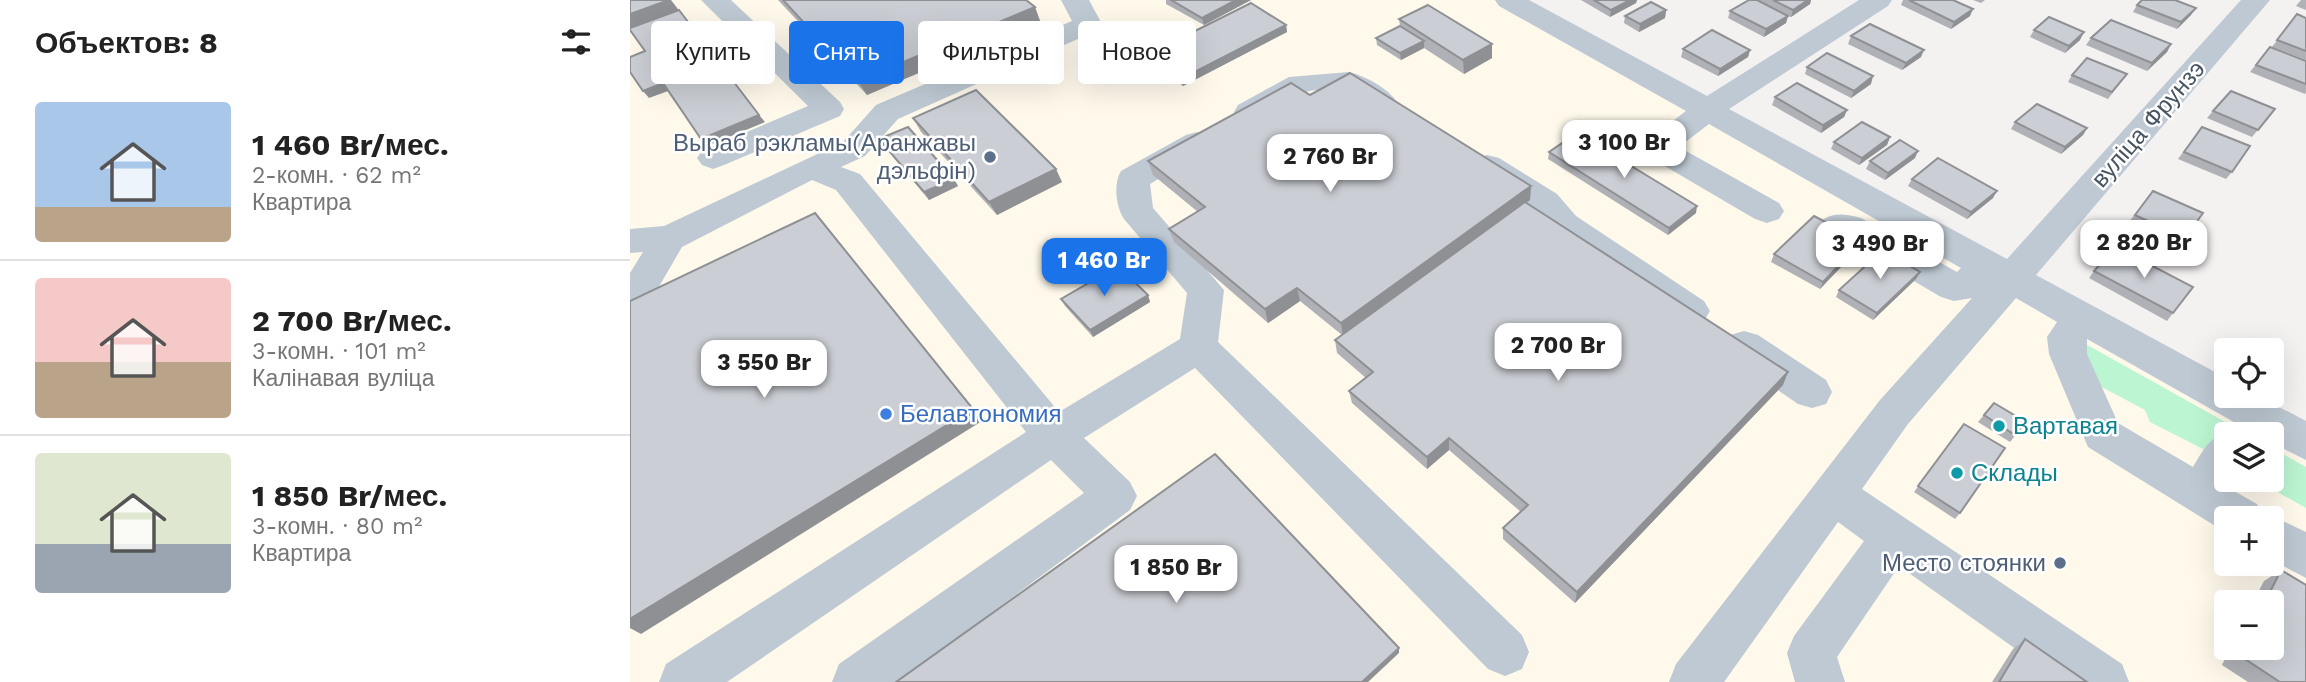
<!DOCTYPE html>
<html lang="ru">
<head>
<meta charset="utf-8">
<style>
  body { margin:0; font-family:"Work Sans",sans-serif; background:#f2f2f2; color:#222; height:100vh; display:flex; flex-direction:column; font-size:26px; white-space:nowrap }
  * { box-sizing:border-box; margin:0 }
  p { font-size:23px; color:#767676 }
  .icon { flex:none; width:38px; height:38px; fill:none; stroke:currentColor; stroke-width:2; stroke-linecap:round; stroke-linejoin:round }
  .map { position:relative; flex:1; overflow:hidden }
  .side { display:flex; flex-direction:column; background:#fff; width:630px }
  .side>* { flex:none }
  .banner { position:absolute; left:21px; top:21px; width:665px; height:63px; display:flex; gap:14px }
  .tools { position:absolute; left:1584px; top:338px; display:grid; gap:14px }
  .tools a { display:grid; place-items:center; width:70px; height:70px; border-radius:7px; background:#fff; box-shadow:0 7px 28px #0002; font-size:35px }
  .price { position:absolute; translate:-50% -60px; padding:0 16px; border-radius:14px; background:#fff; color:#222; font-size:23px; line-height:46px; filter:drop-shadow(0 2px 4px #0008) }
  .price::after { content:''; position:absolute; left:50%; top:42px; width:21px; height:16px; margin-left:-10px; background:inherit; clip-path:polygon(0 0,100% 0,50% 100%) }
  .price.current { background:#1a73e8; color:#fff }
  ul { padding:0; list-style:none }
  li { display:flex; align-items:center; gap:21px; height:175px; padding:0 35px }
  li+li { border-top:2px solid #e0e0e0 }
  li span { display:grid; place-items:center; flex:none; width:196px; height:140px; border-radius:7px; color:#555 }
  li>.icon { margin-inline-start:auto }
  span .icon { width:84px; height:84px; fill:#fffc; stroke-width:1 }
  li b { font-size:30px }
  h2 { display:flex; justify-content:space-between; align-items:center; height:84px; padding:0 35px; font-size:30px }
  .chip { padding:0 24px; border-radius:7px; background:#fff; box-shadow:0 7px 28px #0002; font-size:24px; line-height:63px }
  .chip.current { background:#1a73e8; color:#fff }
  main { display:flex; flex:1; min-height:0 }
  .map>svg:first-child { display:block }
</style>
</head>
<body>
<main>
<section class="side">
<h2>Объектов: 8<svg class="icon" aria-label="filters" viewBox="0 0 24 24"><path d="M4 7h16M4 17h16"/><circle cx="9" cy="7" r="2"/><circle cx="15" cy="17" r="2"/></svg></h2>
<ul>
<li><span style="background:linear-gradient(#a9c7e8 75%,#b9a48a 0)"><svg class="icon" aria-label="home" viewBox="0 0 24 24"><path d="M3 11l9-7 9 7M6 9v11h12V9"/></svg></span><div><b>1 460 Br/мес.</b><p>2-комн. · 62 m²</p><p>Квартира</p></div></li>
<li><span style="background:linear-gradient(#f6c9c9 60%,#b9a48a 0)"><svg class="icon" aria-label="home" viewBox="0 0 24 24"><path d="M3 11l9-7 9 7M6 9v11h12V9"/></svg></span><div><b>2 700 Br/мес.</b><p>3-комн. · 101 m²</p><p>Калінавая вуліца</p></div></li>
<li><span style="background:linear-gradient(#dfe7d0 65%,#9aa5b1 0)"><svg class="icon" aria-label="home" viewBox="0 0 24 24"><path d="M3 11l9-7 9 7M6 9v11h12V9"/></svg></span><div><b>1 850 Br/мес.</b><p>3-комн. · 80 m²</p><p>Квартира</p></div></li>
</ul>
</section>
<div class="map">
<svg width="1676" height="682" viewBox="0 0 1676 682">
  <rect width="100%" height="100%" fill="#f4f1f1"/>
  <path fill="#fef9eb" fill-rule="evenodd" d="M0,0H863L1676,453V682H0ZM1596,434H1642V480H1596ZM1596,518H1642V564H1596ZM1596,602H1642V648H1596Z"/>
  <g fill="#bcf5d2">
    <polygon points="1452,342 1597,423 1586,441 1573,449 1520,422 1515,410 1470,386"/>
    <polygon points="1642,448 1676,467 1676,508 1626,480 1642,480"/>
  </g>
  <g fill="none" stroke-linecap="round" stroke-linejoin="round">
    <g fill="#bec9d3" fill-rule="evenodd">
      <polygon points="71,0 101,0 210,102 214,109 210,116 94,165 83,169 72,165 67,158 72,151 178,106"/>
      <path d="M431,0H459L472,24L468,30L268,119L235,156L211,167L230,174L429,412L550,339L557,293L494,219C486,207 483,184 491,171L556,135L567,132L578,135L583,142L578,149L520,184L523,208L594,290L588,342L892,635L899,652L892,669L875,676L858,669L565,368L454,438L500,482L507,496L500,510L268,682H202L209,664L454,493L421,460L97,682H29L36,664L396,432L206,190L182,180L52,247L13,314L0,318V273L13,252L0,253V229L34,226L213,142L246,105L442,21Z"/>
      <path d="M865,0H899L1077,96L1229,0H1262L1258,6L1099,109L1377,259L1611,0H1640L1406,275L1596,378V396H1628L1676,421V460L1642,443V434H1625L1457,339V354L1488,423L1563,467C1573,451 1579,435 1599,434H1596V480H1602L1597,487L1627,504L1633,518H1596L1595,532L1458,447L1419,354L1417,337L1427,322L1386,298L1278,424L1232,489L1492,664L1499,682H1432L1269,566L1207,657L1215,682H1165L1157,653L1164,636L1234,541L1208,522L1094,682H1039L1046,664L1250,400L1342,298L1324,301L1311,297L1214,240L1199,245L1187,242L1182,233C1194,212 1209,212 1231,218L1327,272L1331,268L1079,124L1049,147L1149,203L1154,211L1149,219L1137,223L1125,219L1016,155L1011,148L1016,141L1056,111L869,6Z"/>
      <path d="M719,72C735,76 758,88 767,102L763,109C735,116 730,91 709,90C700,90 685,89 676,92C652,99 636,126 608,119L604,112L608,105L659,77Z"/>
      <polygon points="857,155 869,158 927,194 946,216 1074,301 1080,311 1074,321 1061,325 1048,321 922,234 903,210 845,174 841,166 845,158"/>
      <polygon points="1114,331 1128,335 1196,380 1202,392 1196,404 1182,408 1168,404 1100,357 1095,346 1100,335"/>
      <polygon points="1642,516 1676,532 1676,578 1642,560 1642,518 1635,518"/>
    </g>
  </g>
  <g fill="#afb1b6">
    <polygon points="148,0 396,0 405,7 410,21 237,95"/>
    <polygon points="536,0 621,0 574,25 536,4"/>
    <polygon points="951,0 1007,0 1006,3 980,17"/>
    <polygon points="1128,0 1181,0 1180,4 1161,17 1132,3 1158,16 1156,23 1134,37 1098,18 1100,11"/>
    <polygon points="1273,0 1323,0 1340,16 1321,29 1271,5"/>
    <polygon points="1343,0 1355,0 1351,3"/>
    <polygon points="1671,0 1676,0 1676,10 1666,6"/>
    <polygon points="1507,5 1561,15 1547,29 1503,12"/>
    <polygon points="1036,10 1035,18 1009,32 994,23 995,16"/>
    <polygon points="1667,14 1676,18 1676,60 1642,47"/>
    <polygon points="769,19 862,44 862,58 834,74 794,48 771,60 747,45 746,38 770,26"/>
    <polygon points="656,25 657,32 553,86 519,62 517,55"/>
    <polygon points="1404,30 1450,40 1435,53 1400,37"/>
    <polygon points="1221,36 1291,57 1272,70 1218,44"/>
    <polygon points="1461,38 1541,44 1537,52 1517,71 1456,45"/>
    <polygon points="1640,47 1676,61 1676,92 1675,94 1620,72"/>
    <polygon points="1053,49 1120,50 1118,57 1088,76 1051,57"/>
    <polygon points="1177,67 1241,84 1221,98 1175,74"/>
    <polygon points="1497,74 1478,99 1438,82 1442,75"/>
    <polygon points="680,95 901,186 900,200 896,203 1158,372 1153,385 945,603 873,539 873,528 891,512 819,450 797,469 722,403 719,391 736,378 707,353 705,340 712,335 670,301 638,323 544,242 539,229 568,212 523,175 518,161"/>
    <polygon points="1145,97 1217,110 1214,117 1191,133 1142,105"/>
    <polygon points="1645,109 1622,137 1577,118 1583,111"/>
    <polygon points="283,118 432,182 367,215 291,132"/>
    <polygon points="1385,122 1457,128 1453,135 1431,154 1381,129"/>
    <polygon points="1572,127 1602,172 1596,179 1548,159"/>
    <polygon points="1260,137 1257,145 1229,165 1201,149 1204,142"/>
    <polygon points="249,139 328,186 299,200 254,146"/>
    <polygon points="919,152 1066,213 1038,235 918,159"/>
    <polygon points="1285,158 1255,180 1236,169 1240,161"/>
    <polygon points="1282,179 1363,198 1337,219 1278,186"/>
    <polygon points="1523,191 1555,238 1549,246 1499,222"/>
    <polygon points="1232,241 1229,248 1190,289 1141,262 1144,254"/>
    <polygon points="1464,271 1543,313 1537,321 1459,278"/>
    <polygon points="1290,272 1286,279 1243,320 1206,297 1209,290"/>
    <polygon points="518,295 520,302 463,337 435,306 431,299"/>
    <polygon points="1364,403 1396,422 1380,442 1348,422"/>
    <polygon points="1334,424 1330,513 1325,519 1284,492"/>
    <polygon points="1651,570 1676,682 1618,682 1592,665 1600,648 1642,648 1642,602 1623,602 1634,581"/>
    <polygon points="1395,639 1457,682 1362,682 1383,649"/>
  </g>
  <g fill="#8e9094">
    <polygon points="39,0 41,0 51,13 0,31 0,14"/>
    <polygon points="606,0 621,0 574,25 572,18"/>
    <polygon points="1000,0 1007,0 1006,3 980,17 981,10"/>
    <polygon points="1178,0 1181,0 1180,4 1161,17 1163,10"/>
    <polygon points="405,7 410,21 237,95 228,81"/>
    <polygon points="1566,8 1561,15 1547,29 1551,22"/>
    <polygon points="1343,9 1340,16 1321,29 1324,22"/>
    <polygon points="1036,10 1035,18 1009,32 1010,24"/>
    <polygon points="1158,16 1156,23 1134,37 1136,29"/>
    <polygon points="656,25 657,32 553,86 551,79"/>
    <polygon points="1454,32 1450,40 1435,53 1439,46"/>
    <polygon points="794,41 794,48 771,60 770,53"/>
    <polygon points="862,44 862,58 834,74 833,60"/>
    <polygon points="1541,44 1537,52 1517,71 1522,63"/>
    <polygon points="1120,50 1118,57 1088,76 1090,69"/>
    <polygon points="1294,50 1291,57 1272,70 1276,63"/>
    <polygon points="1243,76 1241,84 1221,98 1224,91"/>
    <polygon points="33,83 38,91 19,98 13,91"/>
    <polygon points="1217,110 1214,117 1191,133 1193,125"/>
    <polygon points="129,115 135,122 77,146 71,139"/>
    <polygon points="1457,128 1453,135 1431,154 1435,147"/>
    <polygon points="1260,137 1257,145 1229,165 1232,158"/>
    <polygon points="1288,151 1285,158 1255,180 1258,173"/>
    <polygon points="426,169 432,182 367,215 359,202"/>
    <polygon points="324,179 328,186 299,200 294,192"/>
    <polygon points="901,186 900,200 713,337 711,323"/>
    <polygon points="1367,191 1363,198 1337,219 1341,212"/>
    <polygon points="1067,206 1066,213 1038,235 1039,228"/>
    <polygon points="1232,241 1229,248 1190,289 1193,282"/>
    <polygon points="1290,272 1286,279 1243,320 1247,313"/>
    <polygon points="667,288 670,301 638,323 635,309"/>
    <polygon points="518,295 520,302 463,337 460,330"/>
    <polygon points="1158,372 1153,385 945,603 947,592"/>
    <polygon points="343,409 352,421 11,634 0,628 0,619"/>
    <polygon points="819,438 819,450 797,469 797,457"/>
    <polygon points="769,648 769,653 738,682 732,682"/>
  </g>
  <g fill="#cbced4" stroke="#8e9094" stroke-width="2">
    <polygon points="0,0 39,0 0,14"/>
    <polygon points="153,0 396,0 405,7 228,81"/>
    <polygon points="541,0 606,0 572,18"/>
    <polygon points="964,0 1000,0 981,10"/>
    <polygon points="1119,0 1127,0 1158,16 1136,29 1100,11"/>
    <polygon points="1143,0 1178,0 1163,10"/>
    <polygon points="1279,0 1323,0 1343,9 1324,22"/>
    <polygon points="1512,0 1545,0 1566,8 1551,22 1507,5"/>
    <polygon points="1021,2 1036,10 1010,24 995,16"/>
    <polygon points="621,3 656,25 551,79 517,55"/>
    <polygon points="798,5 862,44 833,60 769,19"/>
    <polygon points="49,10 129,115 71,139 33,83 13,91 0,72 0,57 15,51 0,30 0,28"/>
    <polygon points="1667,14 1676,18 1676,51 1647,40"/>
    <polygon points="1419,17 1454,32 1439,46 1404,30"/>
    <polygon points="1481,20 1541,44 1522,63 1461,38"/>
    <polygon points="1240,24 1294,50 1276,63 1221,36"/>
    <polygon points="770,26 794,41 770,53 746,38"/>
    <polygon points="1082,30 1120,50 1090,69 1053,49"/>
    <polygon points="1640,47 1676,61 1676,84 1626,65"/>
    <polygon points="1197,53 1243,76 1224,91 1177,67"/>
    <polygon points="1457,58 1497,74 1482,92 1442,75"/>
    <polygon points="720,73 901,186 711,323 667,288 635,309 539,229 575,207 518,161 661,83 680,95"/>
    <polygon points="1167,83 1217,110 1193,125 1145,97"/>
    <polygon points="346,90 426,169 359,202 283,118"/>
    <polygon points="1601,91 1645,109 1628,130 1583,111"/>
    <polygon points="1407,104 1457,128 1435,147 1385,122"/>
    <polygon points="1232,122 1260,137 1232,158 1204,142"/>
    <polygon points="278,127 324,179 294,192 249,139"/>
    <polygon points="1572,127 1620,146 1602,172 1554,152"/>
    <polygon points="947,133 1067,206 1039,228 919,152"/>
    <polygon points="1270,140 1288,151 1258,173 1240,161"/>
    <polygon points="1308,158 1367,191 1341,212 1282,179"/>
    <polygon points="1523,191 1573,213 1555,238 1505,215"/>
    <polygon points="895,202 1158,372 947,592 873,528 898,505 819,438 797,457 719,391 743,372 705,340"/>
    <polygon points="185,213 343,409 0,619 0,301"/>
    <polygon points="1184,216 1232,241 1193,282 1144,254"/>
    <polygon points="1486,247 1563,287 1543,313 1464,271"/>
    <polygon points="1253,250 1290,272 1247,313 1209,290"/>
    <polygon points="488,266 518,295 460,330 431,299"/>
    <polygon points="1364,403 1396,422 1385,435 1354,415"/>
    <polygon points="1334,424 1375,448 1330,513 1288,486"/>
    <polygon points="585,454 769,648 732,682 266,682"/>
    <polygon points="1651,570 1676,585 1676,682 1650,682 1609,655 1612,648 1642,648 1642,602 1635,602"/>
    <polygon points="1395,639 1457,682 1369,682"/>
  </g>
  <g fill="#5c6f8a" stroke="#fff" stroke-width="2.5">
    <circle cx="360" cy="157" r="7"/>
    <circle cx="1430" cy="563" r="7"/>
  </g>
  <circle fill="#3f7fe0" stroke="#fff" stroke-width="2.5" cx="256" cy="414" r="7"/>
  <g fill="#0f9aa8" stroke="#fff" stroke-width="2.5">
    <circle cx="1369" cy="426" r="7"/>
    <circle cx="1327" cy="473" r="7"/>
  </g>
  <g text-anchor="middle" stroke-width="5" stroke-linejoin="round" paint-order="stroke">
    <g font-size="24" fill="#475562" stroke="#fff">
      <text transform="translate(1518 124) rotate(-49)" y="8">вуліца Фрунзэ</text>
    </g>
    <g font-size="24" fill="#4e5e75" stroke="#fff" text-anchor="end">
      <text x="346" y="151">Выраб рэкламы(Аранжавы<tspan x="346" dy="28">дэльфін)</tspan></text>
      <text x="1416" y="571">Место стоянки</text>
    </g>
    <g font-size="24" fill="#366cbe" stroke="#fff" text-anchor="start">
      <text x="270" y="422">Белавтономия</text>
    </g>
    <g font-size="24" fill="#0d838f" stroke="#fff" text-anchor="start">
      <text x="1383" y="434">Вартавая</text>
      <text x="1341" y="481">Склады</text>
    </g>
  </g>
</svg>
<div class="tools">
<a><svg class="icon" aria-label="locate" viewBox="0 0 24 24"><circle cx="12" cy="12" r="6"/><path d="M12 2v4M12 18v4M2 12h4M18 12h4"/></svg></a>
<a><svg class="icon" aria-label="layers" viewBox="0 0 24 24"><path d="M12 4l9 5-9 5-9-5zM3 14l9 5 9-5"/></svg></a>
<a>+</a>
<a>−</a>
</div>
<b class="price" style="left:994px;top:180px">3 100 Br</b>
<b class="price" style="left:700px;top:194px">2 760 Br</b>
<b class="price" style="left:1514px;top:280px">2 820 Br</b>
<b class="price" style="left:1250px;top:281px">3 490 Br</b>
<b class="price current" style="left:474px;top:298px">1 460 Br</b>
<b class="price" style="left:928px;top:383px">2 700 Br</b>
<b class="price" style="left:134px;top:400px">3 550 Br</b>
<b class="price" style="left:546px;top:605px">1 850 Br</b>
<div class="banner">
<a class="chip">Купить</a>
<a class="chip current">Снять</a>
<a class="chip">Фильтры</a>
<a class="chip">Новое</a>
</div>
</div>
</main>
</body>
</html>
